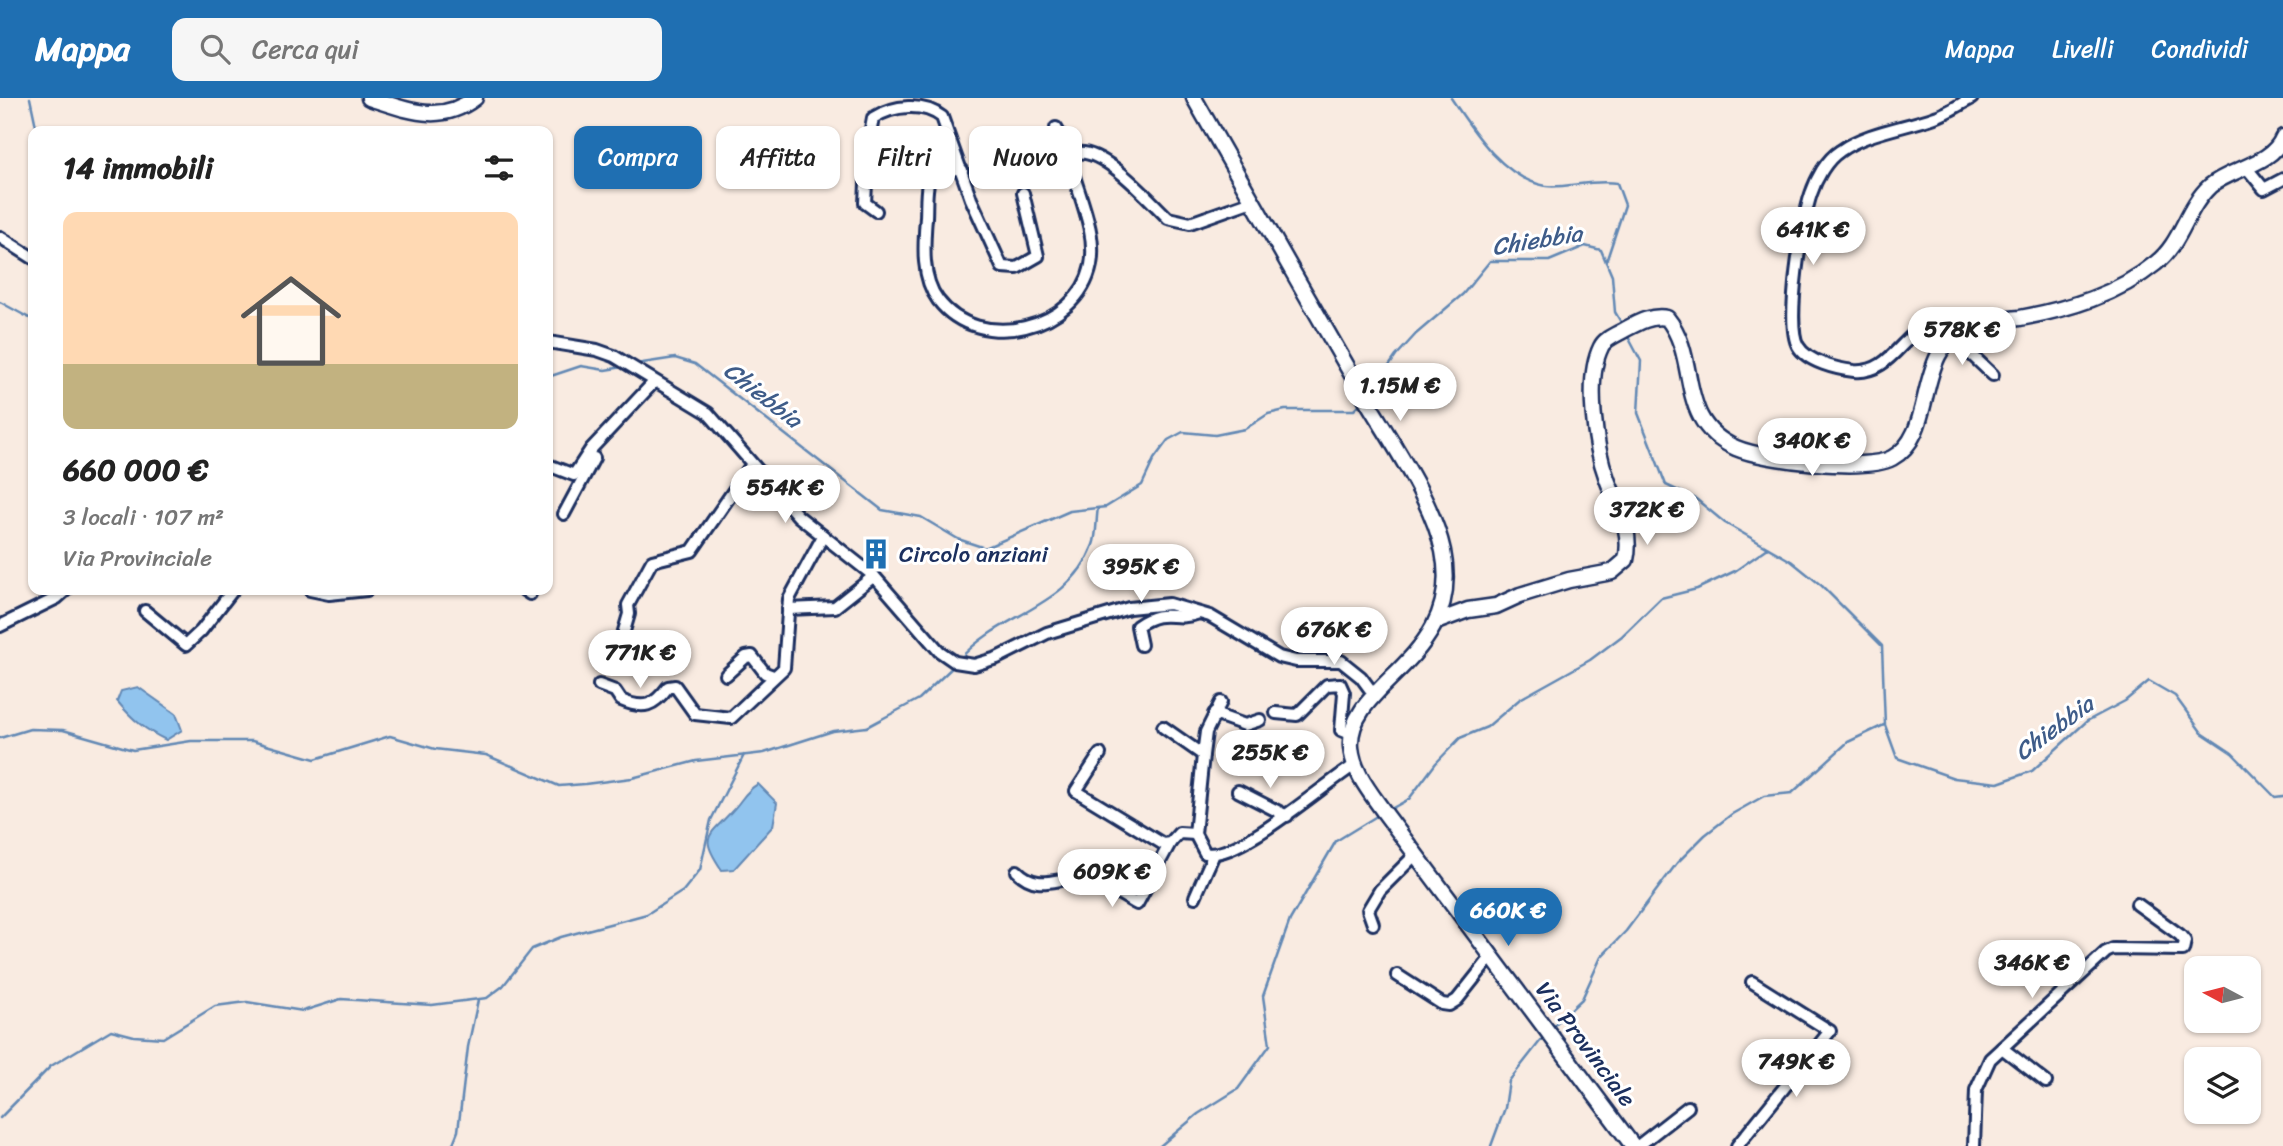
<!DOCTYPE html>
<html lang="it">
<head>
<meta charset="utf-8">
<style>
  body { margin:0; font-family:Sriracha,sans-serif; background:#f6f6f6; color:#222; height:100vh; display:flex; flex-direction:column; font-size:26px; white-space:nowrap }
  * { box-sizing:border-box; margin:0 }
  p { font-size:23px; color:#767676 }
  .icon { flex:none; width:38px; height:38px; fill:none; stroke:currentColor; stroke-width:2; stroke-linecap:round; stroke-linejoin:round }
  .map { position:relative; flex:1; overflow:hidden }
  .details { position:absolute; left:28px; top:28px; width:525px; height:469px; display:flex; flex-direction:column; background:#fff; border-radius:14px; box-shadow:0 2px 5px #0004 }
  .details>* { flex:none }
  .guide { position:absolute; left:574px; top:28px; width:665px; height:63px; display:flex; gap:14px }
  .needle { width:46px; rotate:277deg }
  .tools { position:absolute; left:2184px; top:858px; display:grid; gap:14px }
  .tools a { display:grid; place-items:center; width:77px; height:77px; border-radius:14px; background:#fff; box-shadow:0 2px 5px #0004; font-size:35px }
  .price { position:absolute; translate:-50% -60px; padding:0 16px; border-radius:24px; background:#fff; color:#222; font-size:23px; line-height:46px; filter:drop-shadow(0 2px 4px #0008) }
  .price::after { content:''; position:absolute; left:50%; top:42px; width:21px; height:16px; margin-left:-10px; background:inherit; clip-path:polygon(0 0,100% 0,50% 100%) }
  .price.active { background:#1f6fb2; color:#fff }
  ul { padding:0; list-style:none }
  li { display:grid; align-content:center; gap:14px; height:371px; padding:0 35px }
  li+li { border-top:2px solid #e0e0e0 }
  li span { display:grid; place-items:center; height:217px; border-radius:14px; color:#555 }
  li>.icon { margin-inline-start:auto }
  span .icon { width:126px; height:126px; fill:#fffc; stroke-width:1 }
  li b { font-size:30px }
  h2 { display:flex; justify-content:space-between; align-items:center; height:84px; padding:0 35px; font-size:30px }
  .tag { padding:0 24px; border-radius:14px; background:#fff; box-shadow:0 2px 5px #0004; font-size:24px; line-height:63px }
  .tag.active { background:#1f6fb2; color:#fff }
  header { display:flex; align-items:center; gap:42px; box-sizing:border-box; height:98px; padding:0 35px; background:#1f6fb2; color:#fff }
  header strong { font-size:33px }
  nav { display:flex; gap:38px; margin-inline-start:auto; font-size:24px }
  .search { width:490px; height:63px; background:#f6f6f6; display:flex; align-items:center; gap:18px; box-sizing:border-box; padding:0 24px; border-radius:14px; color:#767676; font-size:26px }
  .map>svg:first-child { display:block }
</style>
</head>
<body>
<header>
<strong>Mappa</strong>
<div class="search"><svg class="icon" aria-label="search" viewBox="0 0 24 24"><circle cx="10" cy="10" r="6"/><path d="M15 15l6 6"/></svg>Cerca qui</div>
<nav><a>Mappa</a><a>Livelli</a><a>Condividi</a></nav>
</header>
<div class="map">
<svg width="2283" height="1048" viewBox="0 0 2283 1048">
  <rect width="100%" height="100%" fill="#f9ebe1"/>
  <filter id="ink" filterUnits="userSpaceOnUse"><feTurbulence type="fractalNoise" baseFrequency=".0143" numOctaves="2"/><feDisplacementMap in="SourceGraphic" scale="14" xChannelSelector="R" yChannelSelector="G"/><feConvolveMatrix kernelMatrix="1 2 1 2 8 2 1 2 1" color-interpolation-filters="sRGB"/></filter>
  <g filter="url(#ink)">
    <g fill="#91c4ee" stroke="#6288b4" stroke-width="2">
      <path d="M138,589L176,616L182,632L166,642C145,632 132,621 117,603L121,593Z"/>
      <path d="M758,686L777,705L773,728L734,771L722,772C698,737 709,739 732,713C742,703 745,693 758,686Z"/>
    </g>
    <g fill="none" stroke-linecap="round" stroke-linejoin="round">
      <g stroke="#6288b4" stroke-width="2.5">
        <polyline points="30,0 37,33"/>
        <path d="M1451,0C1473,33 1504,81 1546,88C1564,91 1591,81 1617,85L1625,107L1606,164"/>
        <polyline points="0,204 33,222"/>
        <polyline points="1626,235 1641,263 1638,315 1666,387 1696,401 1725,425 1791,463 1822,488 1882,548 1885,627 1897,660 1954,680 1998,685 2032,673 2087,623 2125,603 2149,583 2175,598 2202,635 2232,655 2275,699 2283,698"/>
        <polyline points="636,266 675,260 695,266 882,412 921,419 958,441 985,450 1070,413 1106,409 1142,387 1154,361 1168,342 1183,334 1215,337 1245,331 1268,316 1285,312 1354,312 1362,304"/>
        <polyline points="548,279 581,268 605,272 623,269"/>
        <polyline points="1369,297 1396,258 1416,236 1463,196 1490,163 1549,163 1585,148 1601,152 1612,178 1615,214 1622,226"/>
        <path d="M960,561C999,515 1069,511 1093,447C1097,437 1096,421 1098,410"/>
        <polyline points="0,640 30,631 63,632 133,652 191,643 252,643 315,661 390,638 435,651 486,657 559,688 585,686 632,680 696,663 764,655 833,633 867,629 919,601 956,566"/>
        <polyline points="1389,712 1409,701 1436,665 1460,640 1487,629 1520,601 1590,562 1622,538 1661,500 1697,491 1735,473 1768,450"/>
        <polyline points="1552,929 1582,901 1601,859 1626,833 1677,765 1705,737 1732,716 1764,698 1792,695 1848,644 1884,627"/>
        <polyline points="0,1020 51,968 111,932 134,938 163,940 215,908 247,904 303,913 341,901 432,907 487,900 503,888 532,851 561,839 647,816 683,793 700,772 711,722 744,657"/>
        <polyline points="452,1048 458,1033 468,949 478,902"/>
        <polyline points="1160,1048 1198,1016 1238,991 1270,947 1263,898 1290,822 1336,743 1380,716"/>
        <polyline points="1491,1048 1505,1010 1509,983 1545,937"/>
      </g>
      <g stroke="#1b2f5e" stroke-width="16">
        <g id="street">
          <polyline points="1056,30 1072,57"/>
          <polyline points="2246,69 2264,91 2283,81"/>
          <path d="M962,72L937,69C924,80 927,103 926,119C924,146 921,180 938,202C979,256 1078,232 1091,167C1097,135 1079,98 1071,68L1073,56C1100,45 1149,102 1168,120L1190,125L1252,103"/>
          <path d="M876,113L865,105L868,47L873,20C894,7 923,4 942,19L971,101L1002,169L1017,170L1038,158L1023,95"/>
          <polyline points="0,139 33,160"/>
          <path d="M1970,226C1957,224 1941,220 1928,226C1901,239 1889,276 1854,273C1837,271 1807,264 1798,248C1785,226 1802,122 1811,96C1816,81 1826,62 1840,53C1867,34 1904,30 1935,19C1948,15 1960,6 1972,0"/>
          <polyline points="1953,239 1993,277"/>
          <polyline points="548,244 597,252 614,258 708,315 798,418 874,478 939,553 955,564 974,567 997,560 1047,535 1129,510 1169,506 1210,518 1279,559 1296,563 1341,563 1361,579 1375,598"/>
          <polyline points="548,367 574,377 591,351 654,284"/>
          <polyline points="564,416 594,360"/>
          <polyline points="310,492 329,496 367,492"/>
          <polyline points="524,492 530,496"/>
          <polyline points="788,511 835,509 874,478"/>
          <polyline points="145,513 186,547 201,533 233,492"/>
          <polyline points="0,528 57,500 66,492"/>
          <polyline points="622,540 629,516 628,507 652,463 692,453 752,366"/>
          <path d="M1141,547L1137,528C1166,508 1173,525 1199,515"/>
          <polyline points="726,577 746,559 752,558 765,575 773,578"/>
          <path d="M599,587L615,593L621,602C644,612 654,608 668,589L675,588L695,616L731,620L784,570L789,501L823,438"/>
          <path d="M1221,604L1206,634L1203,657L1195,736L1205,755C1237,764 1325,685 1355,667"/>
          <polyline points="1276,615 1297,617 1327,587 1340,586 1344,595 1341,632 1351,636"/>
          <polyline points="1214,616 1245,627 1260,622"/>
          <polyline points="1163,629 1203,657"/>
          <polyline points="1100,656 1076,693 1163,746 1170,745 1179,735 1195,736"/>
          <polyline points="1238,693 1287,718"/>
          <path d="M1017,773C1040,796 1060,776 1086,781C1104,784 1122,798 1137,806L1170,745"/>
          <polyline points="1195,799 1213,758"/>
          <polyline points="1373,826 1368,812 1380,792 1416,756"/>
          <polyline points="1397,877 1442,906 1449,907 1457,902 1492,858"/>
          <polyline points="2002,950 2046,984"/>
          <polyline points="1638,1048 1688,1009"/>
          <polyline points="1737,1048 1830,933 1752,884"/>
          <polyline points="1974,1048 1976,992 1990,961 2106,854 2113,851 2183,852 2185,843 2180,837 2137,806"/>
        </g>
      </g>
      <g stroke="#1b2f5e" stroke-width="19">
        <g id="secondary">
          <path d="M369,0C408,12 440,27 475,0"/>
          <path d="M1194,0C1250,99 1307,199 1364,298C1391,344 1432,401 1443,453C1465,562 1346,584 1351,649C1353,674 1370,694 1384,714L1633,1048"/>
          <path d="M1436,524L1468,512L1496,508L1520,497L1569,482L1612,474L1626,462C1633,431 1617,409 1607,381C1595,349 1585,281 1601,249C1605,240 1618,236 1626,231C1639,224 1652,217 1667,220C1701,262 1674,323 1736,350C1764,362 1866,374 1892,360C1938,335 1912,254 1968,228C1980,222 2005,222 2020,220C2068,211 2117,197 2156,165C2182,145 2186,110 2210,88C2231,70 2272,67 2283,39"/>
        </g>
      </g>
      <use href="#street" stroke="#fff" stroke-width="10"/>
      <use href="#secondary" stroke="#fff" stroke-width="14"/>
    </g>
  </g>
  <defs>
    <g id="building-bare" transform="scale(2.415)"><path d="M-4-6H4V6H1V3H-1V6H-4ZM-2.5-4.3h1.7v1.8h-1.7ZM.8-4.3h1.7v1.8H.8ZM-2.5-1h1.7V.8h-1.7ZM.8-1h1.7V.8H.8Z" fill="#1f6fb2" stroke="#fff" stroke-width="2.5" paint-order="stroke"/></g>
  </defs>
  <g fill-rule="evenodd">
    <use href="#building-bare" x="876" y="456"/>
  </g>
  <g text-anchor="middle" stroke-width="6" stroke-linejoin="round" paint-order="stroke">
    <g font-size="23" fill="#1b2f5e" stroke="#fff" text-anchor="start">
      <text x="899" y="464">Circolo anziani</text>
    </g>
    <g font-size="23" fill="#1b2f5e" stroke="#fff">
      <text transform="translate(1586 946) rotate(53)" y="8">Via Provinciale</text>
    </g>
    <g font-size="24" font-style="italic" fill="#3e5c89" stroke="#fff">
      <text transform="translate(1537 142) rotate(-9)" y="8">Chiebbia</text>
      <text transform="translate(763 297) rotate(38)" y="8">Chiebbia</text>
      <text transform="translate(2054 630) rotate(-36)" y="8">Chiebbia</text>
    </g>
  </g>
</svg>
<div class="tools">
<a><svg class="needle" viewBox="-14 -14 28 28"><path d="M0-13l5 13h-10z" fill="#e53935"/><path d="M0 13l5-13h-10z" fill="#767676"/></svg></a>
<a><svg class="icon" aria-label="layers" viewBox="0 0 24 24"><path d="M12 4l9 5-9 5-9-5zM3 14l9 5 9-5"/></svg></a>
</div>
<b class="price" style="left:1813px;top:169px">641K €</b>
<b class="price" style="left:1962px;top:269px">578K €</b>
<b class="price" style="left:1400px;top:325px">1.15M €</b>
<b class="price" style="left:1812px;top:380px">340K €</b>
<b class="price" style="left:785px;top:427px">554K €</b>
<b class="price" style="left:1647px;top:449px">372K €</b>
<b class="price" style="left:1141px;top:506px">395K €</b>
<b class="price" style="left:1334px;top:569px">676K €</b>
<b class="price" style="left:640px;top:592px">771K €</b>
<b class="price" style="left:1270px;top:692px">255K €</b>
<b class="price" style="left:1112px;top:811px">609K €</b>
<b class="price active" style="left:1508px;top:850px">660K €</b>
<b class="price" style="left:2032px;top:902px">346K €</b>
<b class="price" style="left:1796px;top:1001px">749K €</b>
<div class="guide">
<a class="tag active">Compra</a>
<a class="tag">Affitta</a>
<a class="tag">Filtri</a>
<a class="tag">Nuovo</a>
</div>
<section class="details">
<h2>14 immobili<svg class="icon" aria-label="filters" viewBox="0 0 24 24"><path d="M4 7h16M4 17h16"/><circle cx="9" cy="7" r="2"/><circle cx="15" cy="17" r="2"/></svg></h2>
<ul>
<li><span style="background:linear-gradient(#ffd9b3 70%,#c2b280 0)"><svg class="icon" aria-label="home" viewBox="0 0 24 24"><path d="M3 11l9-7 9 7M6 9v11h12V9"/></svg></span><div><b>660 000 €</b><p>3 locali · 107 m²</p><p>Via Provinciale</p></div></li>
</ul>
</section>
</div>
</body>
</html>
